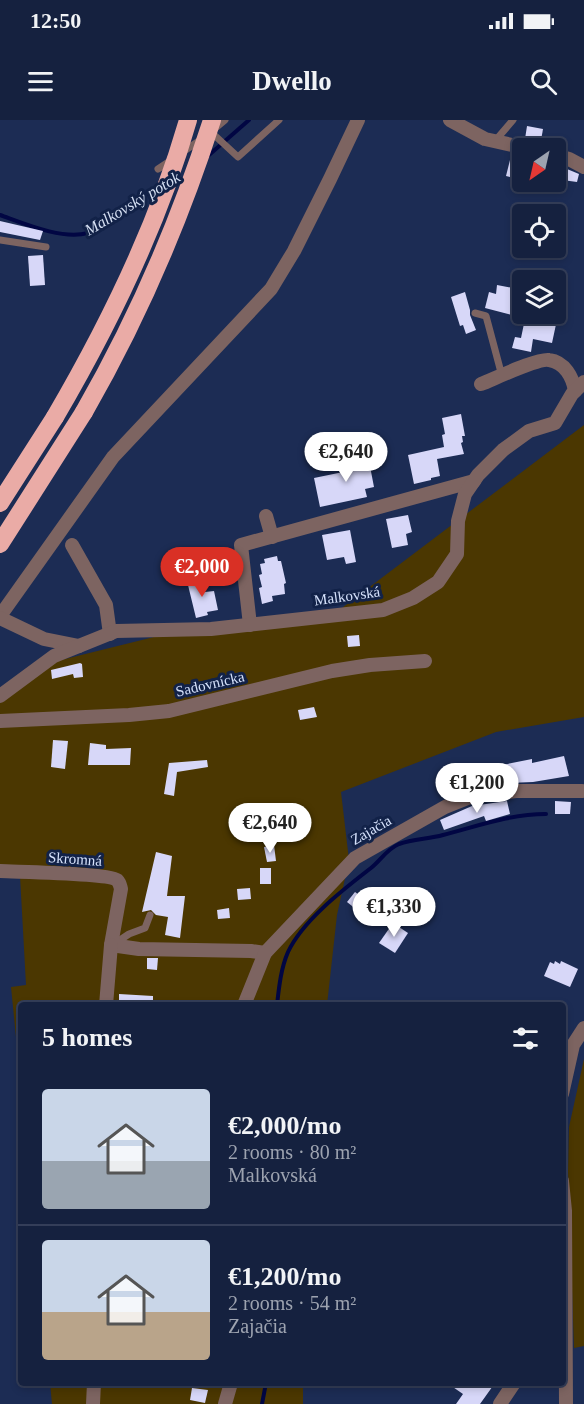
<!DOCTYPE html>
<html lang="en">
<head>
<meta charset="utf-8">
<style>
  body { margin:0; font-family:Georgia,serif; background:#1e2946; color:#f1f3f6; height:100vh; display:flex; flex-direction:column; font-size:22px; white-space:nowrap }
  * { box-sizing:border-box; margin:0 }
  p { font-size:20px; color:#9da3b0 }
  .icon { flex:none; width:33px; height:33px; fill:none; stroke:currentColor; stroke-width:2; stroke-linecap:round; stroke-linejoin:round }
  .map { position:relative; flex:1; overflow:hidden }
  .details { position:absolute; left:18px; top:882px; width:548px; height:384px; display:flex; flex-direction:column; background:#15213f; border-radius:6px; box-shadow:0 3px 9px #0003,0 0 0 2px #343e59 }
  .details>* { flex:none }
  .needle { width:39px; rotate:214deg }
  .controls { position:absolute; left:512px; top:18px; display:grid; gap:12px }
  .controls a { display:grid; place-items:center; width:54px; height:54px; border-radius:6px; background:#15213f; box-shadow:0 3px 9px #0003,0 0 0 2px #343e59; font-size:30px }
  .price { position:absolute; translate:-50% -51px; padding:0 14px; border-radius:21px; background:#fff; color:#222; font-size:20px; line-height:39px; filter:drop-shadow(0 2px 3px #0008) }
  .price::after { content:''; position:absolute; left:50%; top:36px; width:18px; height:14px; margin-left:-9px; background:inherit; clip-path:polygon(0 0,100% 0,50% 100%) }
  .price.selected { background:#d93025; color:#fff }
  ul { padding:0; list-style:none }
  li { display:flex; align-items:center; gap:18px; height:150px; padding:0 24px }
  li+li { border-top:2px solid #343e59 }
  li span { display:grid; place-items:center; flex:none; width:168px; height:120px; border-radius:6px; color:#555 }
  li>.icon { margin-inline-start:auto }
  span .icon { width:72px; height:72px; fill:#fffc; stroke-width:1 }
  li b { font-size:26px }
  h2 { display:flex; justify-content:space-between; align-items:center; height:72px; padding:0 24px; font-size:26px }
  .status { display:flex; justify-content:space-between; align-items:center; height:42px; padding:0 30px; background:#15213f; direction:ltr }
  .status svg { height:16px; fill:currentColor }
  header { display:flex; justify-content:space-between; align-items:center; height:78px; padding:0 24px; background:#15213f; font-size:27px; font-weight:700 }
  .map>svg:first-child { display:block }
</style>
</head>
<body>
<div class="status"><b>12:50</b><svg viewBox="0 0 49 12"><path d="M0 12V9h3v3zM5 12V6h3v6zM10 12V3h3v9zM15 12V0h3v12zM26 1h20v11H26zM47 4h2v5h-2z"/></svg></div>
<header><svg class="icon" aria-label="menu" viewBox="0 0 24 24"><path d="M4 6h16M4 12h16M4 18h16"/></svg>Dwello<svg class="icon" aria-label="search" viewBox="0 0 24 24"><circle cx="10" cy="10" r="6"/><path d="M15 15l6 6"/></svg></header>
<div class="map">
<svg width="584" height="1284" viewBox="0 0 584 1284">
  <rect width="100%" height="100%" fill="#1c2c54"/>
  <g fill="#4b3701">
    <polygon points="584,305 584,597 496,612 341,672 349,740 337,795 327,885 21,885 21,967 11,867 26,865 20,756 0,754 0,583 53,542 154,517 322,503"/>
    <polygon points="584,939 584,1226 574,1228 568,1052 569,1007"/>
    <polygon points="50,1263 303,1263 303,1284 52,1284"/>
  </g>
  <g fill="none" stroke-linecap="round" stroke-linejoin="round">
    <g stroke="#010643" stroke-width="4">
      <polyline points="209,35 249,0"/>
      <path d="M0,95C25,104 62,120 88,113L159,66"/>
      <path d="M277,885C279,867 281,848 288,832C303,800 344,769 371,748C381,740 387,729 399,724C413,719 429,719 443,715C478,706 510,694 546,694"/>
      <polyline points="262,1284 266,1263"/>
    </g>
  </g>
  <g fill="#d7d7f8">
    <polygon points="527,6 543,9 540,26 525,19"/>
    <polygon points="510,40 522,43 522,60 506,56"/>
    <polygon points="555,44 579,54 577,62 555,59"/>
    <polygon points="0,101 43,111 40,120 0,112"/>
    <polygon points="43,135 45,165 30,166 28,136"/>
    <polygon points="497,165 518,169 512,195 485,188 489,172 496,174"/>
    <polygon points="465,172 470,190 470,195 476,210 466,214 463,205 460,206 451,177"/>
    <polygon points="526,194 537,196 538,194 558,195 552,223 533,219 531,232 512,228 515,217 521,218"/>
    <polygon points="461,294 465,316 462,316 463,322 461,323 464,334 437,339 440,356 431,358 431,360 414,364 408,335 444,327 442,315 445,314 442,298"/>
    <polygon points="368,336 374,367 365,369 367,377 320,387 314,358 348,351 345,341"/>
    <polygon points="408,395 412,412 406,414 408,425 392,428 386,399"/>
    <polygon points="350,410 356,442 346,444 344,437 327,440 322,415"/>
    <polygon points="277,436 278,441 281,441 286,463 284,464 285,474 272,476 273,481 262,484 259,468 262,467 259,455 262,454 260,444 265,443 264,439"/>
    <polygon points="202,458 205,472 214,471 218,490 207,492 208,495 196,498 187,461"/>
    <polygon points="359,515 360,526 348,527 347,516"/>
    <polygon points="80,543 82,544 83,557 74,558 73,554 52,559 51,550"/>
    <polygon points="314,587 317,597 300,600 298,590"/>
    <polygon points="53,620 68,621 65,649 51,647"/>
    <polygon points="90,623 106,625 106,629 131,628 130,645 88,645"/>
    <polygon points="564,636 569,656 533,662 506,663 502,645 532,639 532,643"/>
    <polygon points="207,640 208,647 177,652 174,676 164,674 169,643"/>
    <polygon points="507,681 510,694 486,701 484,696 444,710 440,700 472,686"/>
    <polygon points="555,681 571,682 570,694 555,694"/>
    <polygon points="274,725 276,741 267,742 264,727"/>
    <polygon points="156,732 172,736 167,776 185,776 180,818 165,815 168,797 156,795 151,790 142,792"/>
    <rect x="260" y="748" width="11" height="16"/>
    <polygon points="250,768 251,779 238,780 237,769"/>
    <polygon points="355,772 370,783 362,794 347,782"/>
    <polygon points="229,788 230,798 218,799 217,790"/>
    <polygon points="393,803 408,813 395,833 379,823"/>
    <polygon points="147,838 158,838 157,850 147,849"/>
    <polygon points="555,841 560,844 561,841 578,849 570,867 544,856 550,842 554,844"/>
    <polygon points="119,874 153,876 153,885 119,885"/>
    <polygon points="447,1263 495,1263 480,1284 456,1284 463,1274"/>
    <polygon points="192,1268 208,1270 205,1283 190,1280"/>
  </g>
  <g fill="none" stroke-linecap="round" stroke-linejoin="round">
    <g stroke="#7d6461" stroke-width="7">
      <polyline points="213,10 225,0"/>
      <polyline points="211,12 238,37 279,0"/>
      <polyline points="495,21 513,0"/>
      <polyline points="181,33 202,19"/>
      <polyline points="158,49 170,41"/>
      <polyline points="0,120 46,127"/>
      <polyline points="475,193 486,196 502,256"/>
      <polyline points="114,824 129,814 145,808 150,795"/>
    </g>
    <g stroke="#7d6461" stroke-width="14">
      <polyline points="450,0 485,19 526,28"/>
      <polyline points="555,35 569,39 584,47"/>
      <path d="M481,264C494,259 538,238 549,240C565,242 573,258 575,271"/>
      <polyline points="266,396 272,417"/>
      <polyline points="72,425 106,485 110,514"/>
      <polyline points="0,496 113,337 271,169 294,131 330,59 358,0"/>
      <polyline points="0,498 44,519 79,526"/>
      <polyline points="250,505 241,425 474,361"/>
      <polyline points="0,576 54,536 116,511 211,509 383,490 413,478 438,462 457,434 458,401 465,374 478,355 503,330 529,311 555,303 572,274 584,262"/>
      <polyline points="0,601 129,595 169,591 332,551 370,545 425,541"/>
      <path d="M0,751C18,752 108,753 117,760C120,763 120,765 121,769L111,825L139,829L251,831L265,833"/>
      <polyline points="106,885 111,825"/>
      <polyline points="244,885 265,833 355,738 445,687 470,677 516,671 582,671"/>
      <polyline points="562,974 573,925 584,908"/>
      <polyline points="562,1061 565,1091 566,1284"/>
      <polyline points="93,1284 94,1263"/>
      <polyline points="225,1284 231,1263"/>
      <polyline points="500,1284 514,1263"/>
    </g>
    <g stroke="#eaaba6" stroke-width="18">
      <polyline points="0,383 55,297"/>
      <polyline points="0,424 84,292"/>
    </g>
    <g stroke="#eaaba6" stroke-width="18">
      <path d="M84,292C138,198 179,103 212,0"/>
      <path d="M55,297C110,203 158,105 188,0"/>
    </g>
  </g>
  <g text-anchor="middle" stroke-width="6" stroke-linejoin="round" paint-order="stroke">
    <g font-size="15" fill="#d5e1fb" stroke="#122248">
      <text transform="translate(347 476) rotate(-8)" y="5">Malkovská</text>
      <text transform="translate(210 564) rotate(-13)" y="5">Sadovnícka</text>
      <text transform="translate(371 710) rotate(-30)" y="5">Zajačia</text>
      <text transform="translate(75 739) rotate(4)" y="5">Skromná</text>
    </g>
    <g font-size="16" font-style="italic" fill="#d5dff2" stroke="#122248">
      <text transform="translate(132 83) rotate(-31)" y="6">Malkovský potok</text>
    </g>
  </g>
</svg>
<div class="controls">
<a><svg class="needle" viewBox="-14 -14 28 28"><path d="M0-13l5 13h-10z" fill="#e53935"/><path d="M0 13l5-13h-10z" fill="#9da3b0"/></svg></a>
<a><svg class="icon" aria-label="locate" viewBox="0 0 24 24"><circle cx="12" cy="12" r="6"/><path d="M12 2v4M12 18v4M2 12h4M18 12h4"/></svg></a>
<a><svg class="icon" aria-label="layers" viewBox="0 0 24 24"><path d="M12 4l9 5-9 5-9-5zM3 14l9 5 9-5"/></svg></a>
</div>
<b class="price" style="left:346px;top:363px">€2,640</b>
<b class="price selected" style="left:202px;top:478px">€2,000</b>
<b class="price" style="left:477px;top:694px">€1,200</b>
<b class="price" style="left:270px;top:734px">€2,640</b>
<b class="price" style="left:394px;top:818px">€1,330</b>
<section class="details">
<h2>5 homes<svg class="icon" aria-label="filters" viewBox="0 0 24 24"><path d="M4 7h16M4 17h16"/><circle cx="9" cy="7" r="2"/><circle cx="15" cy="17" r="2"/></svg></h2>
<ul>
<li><span style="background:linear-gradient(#c9d6e8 60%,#9aa5b1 0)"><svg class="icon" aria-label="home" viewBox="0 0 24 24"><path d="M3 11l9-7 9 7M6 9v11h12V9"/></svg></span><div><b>€2,000/mo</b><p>2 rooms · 80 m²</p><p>Malkovská</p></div></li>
<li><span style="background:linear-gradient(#c9d6e8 60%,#b9a48a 0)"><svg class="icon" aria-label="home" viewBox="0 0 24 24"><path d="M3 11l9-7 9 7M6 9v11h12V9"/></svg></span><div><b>€1,200/mo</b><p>2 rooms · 54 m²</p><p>Zajačia</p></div></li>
</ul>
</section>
</div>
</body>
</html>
